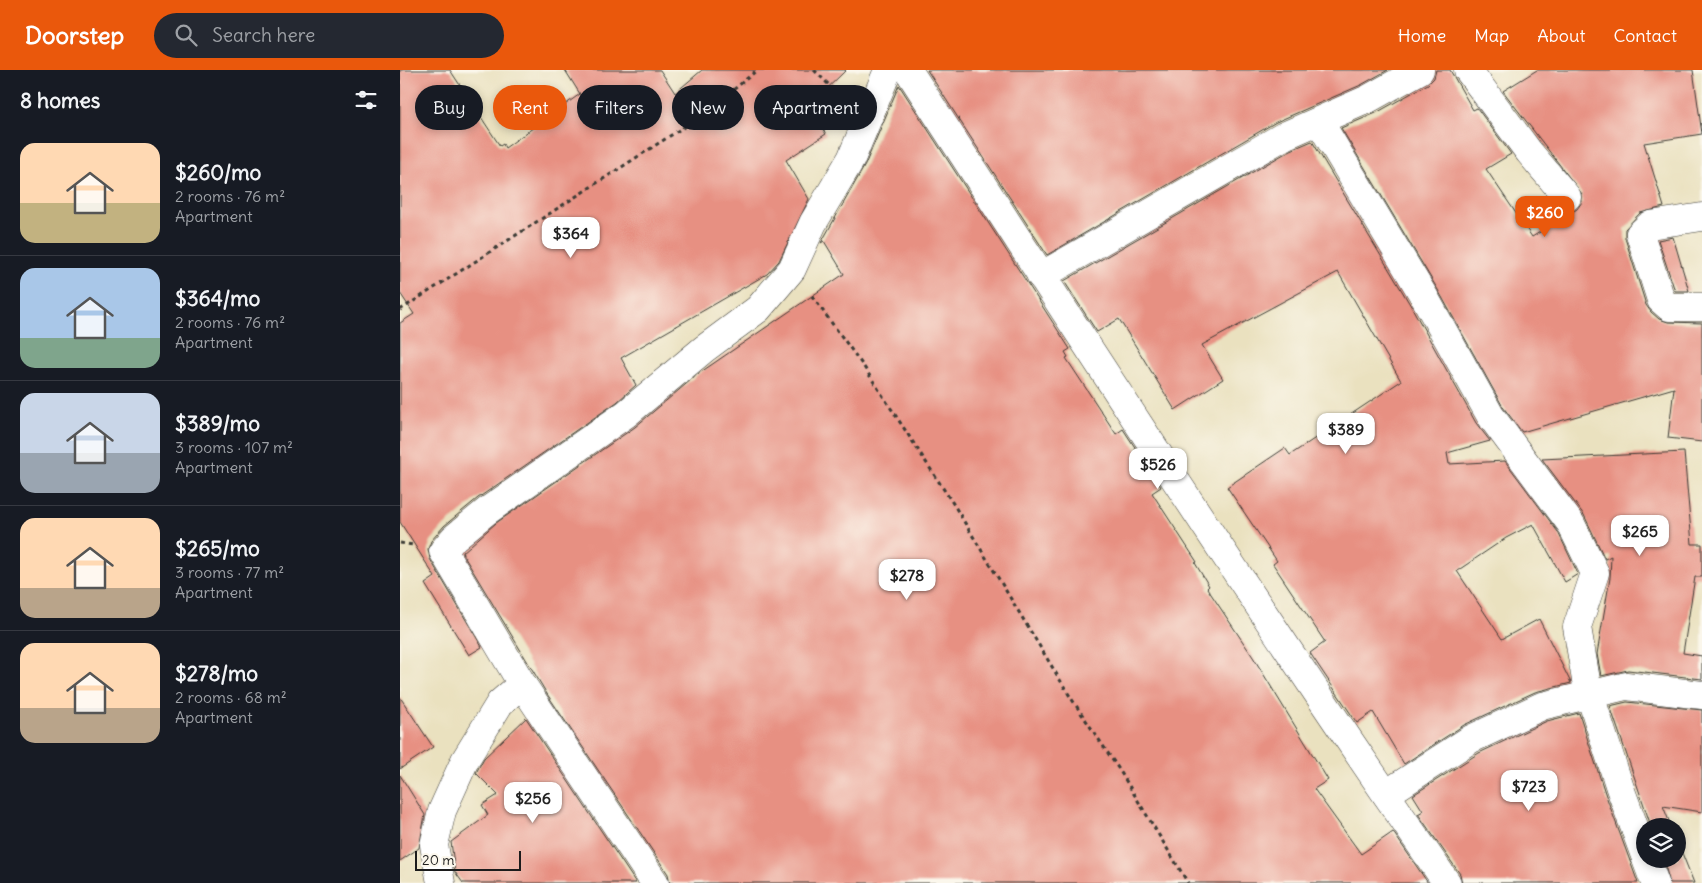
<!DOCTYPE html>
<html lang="en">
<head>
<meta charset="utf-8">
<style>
  body { margin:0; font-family:Delius,sans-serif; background:#242831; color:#f1f3f6; height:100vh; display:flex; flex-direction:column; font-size:19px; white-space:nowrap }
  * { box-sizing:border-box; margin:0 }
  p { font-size:16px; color:#9ea1a6 }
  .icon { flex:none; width:28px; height:28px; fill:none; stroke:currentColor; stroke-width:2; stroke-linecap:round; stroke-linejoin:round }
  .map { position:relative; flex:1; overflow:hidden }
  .drawer { display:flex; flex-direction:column; background:#171b24; width:400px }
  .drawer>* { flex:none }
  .hud { position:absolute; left:15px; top:15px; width:475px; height:45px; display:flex; gap:10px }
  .controls { position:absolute; left:1236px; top:748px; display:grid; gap:10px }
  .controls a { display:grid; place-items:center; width:50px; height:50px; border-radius:50%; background:#171b24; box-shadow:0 2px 8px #0003; font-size:25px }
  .scale { position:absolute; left:15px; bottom:12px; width:106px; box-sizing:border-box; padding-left:5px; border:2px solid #1c1c1c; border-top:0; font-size:14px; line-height:18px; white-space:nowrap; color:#1c1c1c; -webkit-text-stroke:4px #fbf7ec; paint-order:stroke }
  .price { position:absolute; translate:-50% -42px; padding:0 11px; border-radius:10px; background:#fff; color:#222; font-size:16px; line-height:32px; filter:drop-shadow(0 1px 2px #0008) }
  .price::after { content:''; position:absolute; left:50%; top:30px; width:15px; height:11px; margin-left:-8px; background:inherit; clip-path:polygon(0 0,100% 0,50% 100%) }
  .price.active { background:#ea580c; color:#fff }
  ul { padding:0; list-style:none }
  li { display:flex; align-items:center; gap:15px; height:125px; padding:0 20px }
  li+li { border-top:1px solid #363941 }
  li span { display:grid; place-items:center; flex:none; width:140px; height:100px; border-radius:15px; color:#555 }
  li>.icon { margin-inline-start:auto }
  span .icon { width:60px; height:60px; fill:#fffc; stroke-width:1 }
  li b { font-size:21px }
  h2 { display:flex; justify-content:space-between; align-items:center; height:60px; padding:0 20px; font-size:21px }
  .chip { padding:0 18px; border-radius:22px; background:#171b24; box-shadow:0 2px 8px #0003; font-size:18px; line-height:45px }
  .chip.active { background:#ea580c; color:#fff }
  header { display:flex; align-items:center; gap:30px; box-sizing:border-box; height:70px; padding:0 25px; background:#ea580c; color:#fff }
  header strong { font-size:24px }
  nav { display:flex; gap:28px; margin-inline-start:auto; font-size:18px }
  .search { width:350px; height:45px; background:#242831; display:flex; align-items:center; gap:12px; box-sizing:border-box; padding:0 18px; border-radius:28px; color:#9ea1a6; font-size:19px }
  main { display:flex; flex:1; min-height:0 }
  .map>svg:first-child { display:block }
</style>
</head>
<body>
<header>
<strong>Doorstep</strong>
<div class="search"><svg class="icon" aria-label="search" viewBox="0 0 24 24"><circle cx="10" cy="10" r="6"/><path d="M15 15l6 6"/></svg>Search here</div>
<nav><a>Home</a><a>Map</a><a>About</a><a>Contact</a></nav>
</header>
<main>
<section class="drawer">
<h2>8 homes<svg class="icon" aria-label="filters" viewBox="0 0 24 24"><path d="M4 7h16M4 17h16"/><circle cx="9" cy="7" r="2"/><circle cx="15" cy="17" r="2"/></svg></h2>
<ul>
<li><span style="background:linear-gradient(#ffd9b3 60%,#c2b280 0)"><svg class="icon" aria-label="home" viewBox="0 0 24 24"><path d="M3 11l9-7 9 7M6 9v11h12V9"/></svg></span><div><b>$260/mo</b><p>2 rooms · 76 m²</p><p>Apartment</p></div></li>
<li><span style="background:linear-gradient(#a9c7e8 70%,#7fa58c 0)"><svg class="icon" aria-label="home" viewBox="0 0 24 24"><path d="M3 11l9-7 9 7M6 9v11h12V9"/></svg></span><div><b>$364/mo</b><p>2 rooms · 76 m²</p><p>Apartment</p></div></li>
<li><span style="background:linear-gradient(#c9d6e8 60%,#9aa5b1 0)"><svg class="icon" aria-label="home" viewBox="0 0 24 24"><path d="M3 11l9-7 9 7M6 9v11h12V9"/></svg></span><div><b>$389/mo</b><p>3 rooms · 107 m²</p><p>Apartment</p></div></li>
<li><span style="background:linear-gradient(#ffd9b3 70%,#b9a48a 0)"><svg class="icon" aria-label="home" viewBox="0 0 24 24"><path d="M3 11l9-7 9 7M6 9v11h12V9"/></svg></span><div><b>$265/mo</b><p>3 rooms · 77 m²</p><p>Apartment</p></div></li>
<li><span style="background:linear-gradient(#ffd9b3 65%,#b9a48a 0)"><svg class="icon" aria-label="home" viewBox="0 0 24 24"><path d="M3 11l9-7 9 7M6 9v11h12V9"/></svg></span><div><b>$278/mo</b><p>2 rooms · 68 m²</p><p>Apartment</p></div></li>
</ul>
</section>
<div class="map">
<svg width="1302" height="813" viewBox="0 0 1302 813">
  <rect width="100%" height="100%" fill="#fbf7ec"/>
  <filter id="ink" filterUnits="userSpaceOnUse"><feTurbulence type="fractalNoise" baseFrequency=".02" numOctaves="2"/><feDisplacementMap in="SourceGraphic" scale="10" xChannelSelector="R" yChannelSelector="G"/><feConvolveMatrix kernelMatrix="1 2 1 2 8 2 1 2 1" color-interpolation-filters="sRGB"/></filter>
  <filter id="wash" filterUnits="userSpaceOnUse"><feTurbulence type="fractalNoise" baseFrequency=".0096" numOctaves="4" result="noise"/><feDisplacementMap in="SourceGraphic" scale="20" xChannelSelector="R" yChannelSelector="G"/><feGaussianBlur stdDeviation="1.12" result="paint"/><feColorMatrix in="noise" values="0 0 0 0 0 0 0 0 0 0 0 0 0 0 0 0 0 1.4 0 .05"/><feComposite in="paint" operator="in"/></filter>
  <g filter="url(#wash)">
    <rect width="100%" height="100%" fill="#eae1bf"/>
    <g id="blocks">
      <g fill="#e79082">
        <polygon points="0,0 50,0 100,76 103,74 105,78 180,24 165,0 260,0 275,23 302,0 446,0 408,37 426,64 386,90 409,129 379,191 367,204 221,288 236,315 217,332 78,428 44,456 31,471 28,479 30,489 82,577 69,585 25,514 35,507 0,452 0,253 14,244 0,223"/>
        <polygon points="527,0 988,0 961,15 876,52 647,185"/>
        <polygon points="1036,0 1050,0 1073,40 1077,38 1111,84 1086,99 1132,167 1177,139 1182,132 1182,124 1103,21 1137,0 1293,0 1302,64 1244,73 1264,137 1240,143 1225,159 1225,168 1246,235 1251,242 1259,249 1268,252 1302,253 1302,372 1268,368 1274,318 1122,362 1103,337 1038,220 941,58 976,43 1028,14 1034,8"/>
        <polygon points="499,15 670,279 665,282 668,287 666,288 716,364 723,359 761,417 752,423 797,492 795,493 809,516 807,518 853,587 928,710 914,719 961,784 993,762 1028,813 270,813 268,804 147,624 62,483 96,453 235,357 298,304 444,204 424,171 421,173 465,95"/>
        <polygon points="912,71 1011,236 1076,353 1090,371 1047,383 1049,394 1105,391 1158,462 1178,504 1165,512 1133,454 1106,468 1057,501 1102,569 1139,549 1171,613 1135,622 1064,655 1004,694 973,642 957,653 910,583 925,572 873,494 877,491 827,417 885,378 890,385 1001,311 938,202 802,275 823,309 775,340 719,249 697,262 664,211 891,80"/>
        <polygon points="1273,167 1289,221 1275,221 1258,170"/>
        <polygon points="1284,382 1292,474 1302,474 1302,507 1295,507 1283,583 1302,586 1302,609 1228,600 1201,606 1197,584 1210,508 1211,486 1205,489 1184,445 1142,389"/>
        <polygon points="0,627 33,677 0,699"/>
        <polygon points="1227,632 1302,640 1302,742 1263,736 1271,756 1251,756 1210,636"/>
        <polygon points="1179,643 1205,723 1238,813 1062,813 1060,804 1018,744 1023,741 1013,725 1079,683 1147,651"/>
        <polygon points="126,648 236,813 63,813 55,802 51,772 88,745 82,735 98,725 76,703 79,697 84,688"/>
        <polygon points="0,705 25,745 19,778 0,791"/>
        <polygon points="1278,773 1294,813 1270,813 1263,789 1278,789"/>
      </g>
    </g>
  </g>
  <g filter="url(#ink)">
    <use href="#blocks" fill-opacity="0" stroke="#3b3a34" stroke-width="1"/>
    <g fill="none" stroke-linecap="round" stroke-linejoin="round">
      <g stroke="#3b3a34" stroke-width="29">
        <g id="street">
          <path d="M508,0C685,273 862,546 1047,813"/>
          <polyline points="1068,0 1129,82 1167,127"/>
          <polyline points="919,51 1025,228 1090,345 1171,454 1195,503 1177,557 1187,616 1220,718 1245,786"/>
          <polyline points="1302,147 1250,155 1240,164 1261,230 1269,237 1302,237"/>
          <polyline points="641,206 884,66 968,29 1020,0"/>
          <polyline points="986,724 1071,669 1142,636 1226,616 1302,625"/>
          <polyline points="1246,789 1255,813"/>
          <polyline points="41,813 34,775 42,741 65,690 100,633 122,614"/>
          <polyline points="255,813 122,614 43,481 54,468 87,441 226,344 304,279 358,239 392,199 413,153 451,89 488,0"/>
        </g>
      </g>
      <g stroke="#3b3a34" stroke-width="3" stroke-dasharray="4 4" stroke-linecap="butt">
        <polyline points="414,0 442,28"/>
        <polyline points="412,226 464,297 554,435 671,628 720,701 788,813"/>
        <polyline points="0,240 307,42 357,0"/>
        <polyline points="0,473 13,475"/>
      </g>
      <use href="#street" stroke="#fff" stroke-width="28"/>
    </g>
  </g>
</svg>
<div class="controls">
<a><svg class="icon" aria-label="layers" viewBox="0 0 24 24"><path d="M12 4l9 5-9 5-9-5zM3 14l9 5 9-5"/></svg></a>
</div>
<div class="scale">20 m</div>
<b class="price active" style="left:1145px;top:168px">$260</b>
<b class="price" style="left:171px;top:189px">$364</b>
<b class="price" style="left:946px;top:385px">$389</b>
<b class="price" style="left:758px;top:420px">$526</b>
<b class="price" style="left:1240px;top:487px">$265</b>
<b class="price" style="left:507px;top:531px">$278</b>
<b class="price" style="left:1129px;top:742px">$723</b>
<b class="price" style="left:133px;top:754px">$256</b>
<div class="hud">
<a class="chip">Buy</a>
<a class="chip active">Rent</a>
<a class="chip">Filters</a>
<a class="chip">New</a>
<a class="chip">Apartment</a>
</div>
</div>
</main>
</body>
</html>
